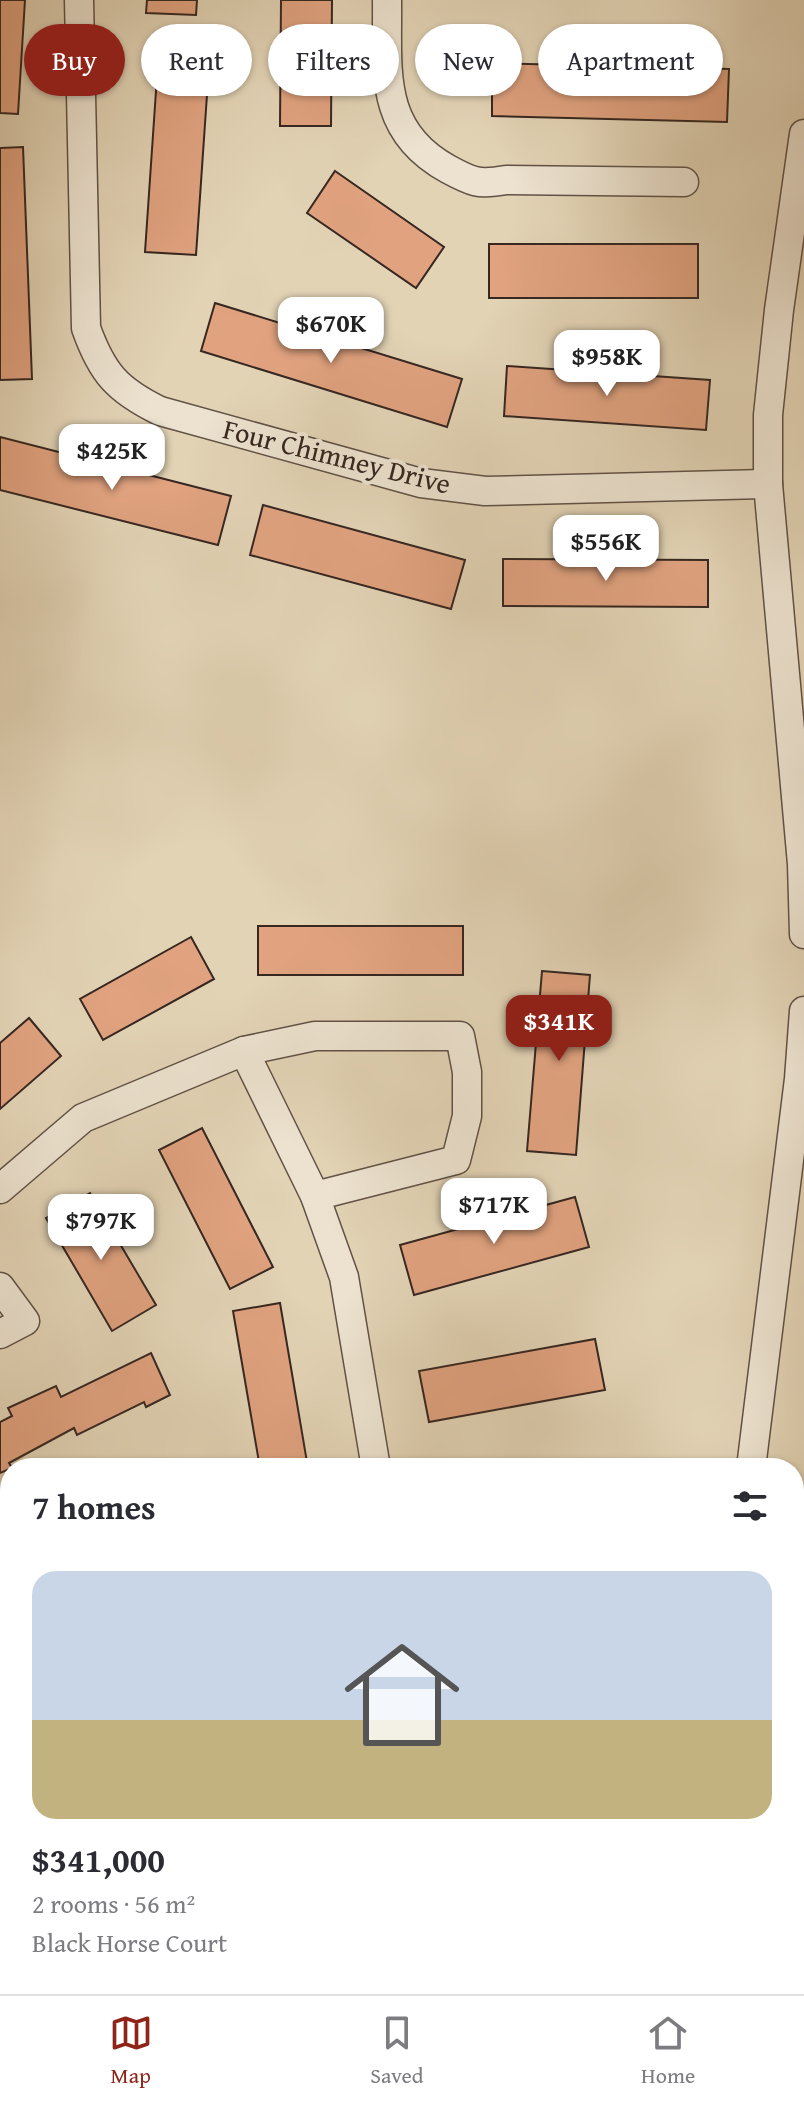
<!DOCTYPE html>
<html lang="en">
<head>
<meta charset="utf-8">
<style>
  body { margin:0; font-family:"Gentium Book Plus",serif; background:#f7f7f7; color:#2b2b33; height:100vh; display:flex; flex-direction:column; font-size:30px; white-space:nowrap }
  * { box-sizing:border-box; margin:0 }
  p { font-size:26px; color:#7c7c81 }
  .icon { flex:none; width:44px; height:44px; fill:none; stroke:currentColor; stroke-width:2; stroke-linecap:round; stroke-linejoin:round }
  .map { position:relative; flex:1; overflow:hidden }
  .drawer { position:absolute; left:0px; top:1458px; width:804px; height:536px; display:flex; flex-direction:column; background:#fff; border-radius:32px 32px 0 0; box-shadow:0 2px 6px #0004 }
  .drawer>* { flex:none }
  .guide { position:absolute; left:24px; top:24px; width:756px; height:72px; display:flex; gap:16px }
  .price { position:absolute; translate:-50% -68px; padding:0 18px; border-radius:16px; background:#fff; color:#222; font-size:26px; line-height:52px; filter:drop-shadow(0 2px 4px #0008) }
  .price::after { content:''; position:absolute; left:50%; top:48px; width:24px; height:18px; margin-left:-12px; background:inherit; clip-path:polygon(0 0,100% 0,50% 100%) }
  .price.current { background:#8f2418; color:#fff }
  ul { padding:0; list-style:none }
  li { display:grid; align-content:center; gap:16px; height:424px; padding:0 32px }
  li+li { border-top:2px solid #e1e1e2 }
  li span { display:grid; place-items:center; height:248px; border-radius:24px; color:#555 }
  li>.icon { margin-inline-start:auto }
  span .icon { width:144px; height:144px; fill:#fffc; stroke-width:1 }
  li b { font-size:34px }
  h2 { display:flex; justify-content:space-between; align-items:center; height:96px; padding:0 32px; font-size:34px }
  .pill { padding:0 28px; border-radius:36px; background:#fff; box-shadow:0 2px 6px #0004; font-size:28px; line-height:72px }
  .pill.current { background:#8f2418; color:#fff }
  .dock { display:flex; justify-content:space-around; align-items:center; height:112px; border-top:2px solid #e1e1e2; background:#fff; font-size:22px; color:#7c7c81 }
  .dock a { display:grid; justify-items:center; gap:4px }
  .dock .current { color:#8f2418 }
  .map>svg:first-child { display:block }
</style>
</head>
<body>
<div class="map">
<svg width="804" height="1994" viewBox="0 0 804 1994">
  <rect width="100%" height="100%" fill="#e2d3b5"/>
  <filter id="stains"><feTurbulence type="fractalNoise" baseFrequency=".0025" numOctaves="4"/><feColorMatrix values="0 0 0 0 .2 0 0 0 0 .09 0 0 0 0 .02 0 0 0 .5 -.17"/></filter>
  <radialGradient id="worn" r=".72"><stop offset=".6" stop-color="#630" stop-opacity="0"/><stop offset="1" stop-color="#630" stop-opacity=".3"/></radialGradient>
  <g fill="#e0a27f" stroke="#362721" stroke-width="2">
    <polygon points="0,0 25,0 18,114 0,113"/>
    <polygon points="147,0 197,0 196,15 146,13"/>
    <polygon points="281,0 332,0 331,126 280,126"/>
    <polygon points="159,47 210,51 196,255 145,252"/>
    <polygon points="492,63 729,69 727,122 492,116"/>
    <polygon points="23,147 32,379 0,380 0,148"/>
    <polygon points="335,171 444,247 416,288 307,213"/>
    <rect x="489" y="244" width="209" height="54"/>
    <polygon points="215,303 462,379 447,427 201,351"/>
    <polygon points="507,366 710,380 706,430 504,416"/>
    <polygon points="0,437 231,496 218,545 0,490"/>
    <polygon points="263,505 465,560 451,609 250,555"/>
    <polygon points="503,559 708,560 708,607 503,606"/>
    <rect x="258" y="926" width="205" height="49"/>
    <polygon points="191,937 214,979 103,1040 80,999"/>
    <polygon points="542,971 590,975 576,1155 527,1151"/>
    <polygon points="29,1018 61,1056 0,1109 0,1043"/>
    <polygon points="202,1128 273,1267 230,1289 159,1150"/>
    <polygon points="90,1193 156,1305 112,1331 46,1218"/>
    <polygon points="575,1197 589,1247 414,1295 400,1245"/>
    <polygon points="280,1303 308,1468 260,1468 233,1311"/>
    <polygon points="595,1339 605,1390 429,1422 419,1371"/>
    <polygon points="151,1353 170,1395 146,1407 144,1402 77,1435 74,1428 9,1463 12,1468 0,1473 0,1422 12,1416 8,1408 56,1386 61,1397"/>
    <polygon points="10,1824 10,1893 0,1894 0,1826"/>
    <polygon points="10,1949 10,1984 172,1984 173,1994 11,1994 4,1950"/>
    <polygon points="255,1984 262,1984 264,1994 213,1994"/>
    <polygon points="486,1984 566,1984 562,1994 482,1994"/>
  </g>
  <g fill="none" stroke-linecap="round" stroke-linejoin="round">
    <g stroke="#615246" stroke-width="31">
      <g id="minor">
        <path d="M79,0L86,328C102,373 117,390 160,411L421,483L485,491L768,484"/>
        <path d="M387,0C388,69 377,130 448,169C472,182 478,185 506,180L684,182"/>
        <polyline points="804,134 779,310 768,415 768,484 802,864 804,934"/>
        <polyline points="244,1051 315,1196 344,1277 376,1468"/>
        <polyline points="0,1189 83,1118 244,1051 315,1036 460,1036 467,1072 467,1116 456,1160 315,1196"/>
        <polyline points="0,1287 25,1321 0,1334"/>
        <polyline points="751,1468 799,1079 804,1011"/>
        <polyline points="794,1578 804,1579"/>
        <polyline points="0,1679 10,1698"/>
        <polyline points="0,1729 10,1721"/>
        <polyline points="416,1994 420,1984"/>
      </g>
    </g>
    <use href="#minor" stroke="#ece2cf" stroke-width="28"/>
  </g>
  <g text-anchor="middle" stroke-width="8" stroke-linejoin="round" paint-order="stroke">
    <g font-size="28" fill="#362721" stroke="#ece2cf">
      <text transform="translate(337 456) rotate(14)" y="10">Four Chimney Drive</text>
    </g>
  </g>
  <rect width="100%" height="100%" filter="url(#stains)"/>
  <rect width="100%" height="100%" fill="url(#worn)"/>
</svg>
<b class="price" style="left:331px;top:365px">$670K</b>
<b class="price" style="left:607px;top:398px">$958K</b>
<b class="price" style="left:112px;top:492px">$425K</b>
<b class="price" style="left:606px;top:583px">$556K</b>
<b class="price current" style="left:559px;top:1063px">$341K</b>
<b class="price" style="left:494px;top:1246px">$717K</b>
<b class="price" style="left:101px;top:1262px">$797K</b>
<div class="guide">
<a class="pill current">Buy</a>
<a class="pill">Rent</a>
<a class="pill">Filters</a>
<a class="pill">New</a>
<a class="pill">Apartment</a>
</div>
<section class="drawer">
<h2>7 homes<svg class="icon" aria-label="filters" viewBox="0 0 24 24"><path d="M4 7h16M4 17h16"/><circle cx="9" cy="7" r="2"/><circle cx="15" cy="17" r="2"/></svg></h2>
<ul>
<li><span style="background:linear-gradient(#c9d6e8 60%,#c2b280 0)"><svg class="icon" aria-label="home" viewBox="0 0 24 24"><path d="M3 11l9-7 9 7M6 9v11h12V9"/></svg></span><div><b>$341,000</b><p>2 rooms · 56 m²</p><p>Black Horse Court</p></div></li>
</ul>
</section>
</div>
<nav class="dock">
<a class="current"><svg class="icon" aria-label="map" viewBox="0 0 24 24"><path d="M3 6l6-2 6 2 6-2v14l-6 2-6-2-6 2zM9 4v14M15 6v14"/></svg>Map</a>
<a><svg class="icon" aria-label="saved" viewBox="0 0 24 24"><path d="M7 4h10v16l-5-4-5 4z"/></svg>Saved</a>
<a><svg class="icon" aria-label="home" viewBox="0 0 24 24"><path d="M3 11l9-7 9 7M6 9v11h12V9"/></svg>Home</a>
</nav>
</body>
</html>
